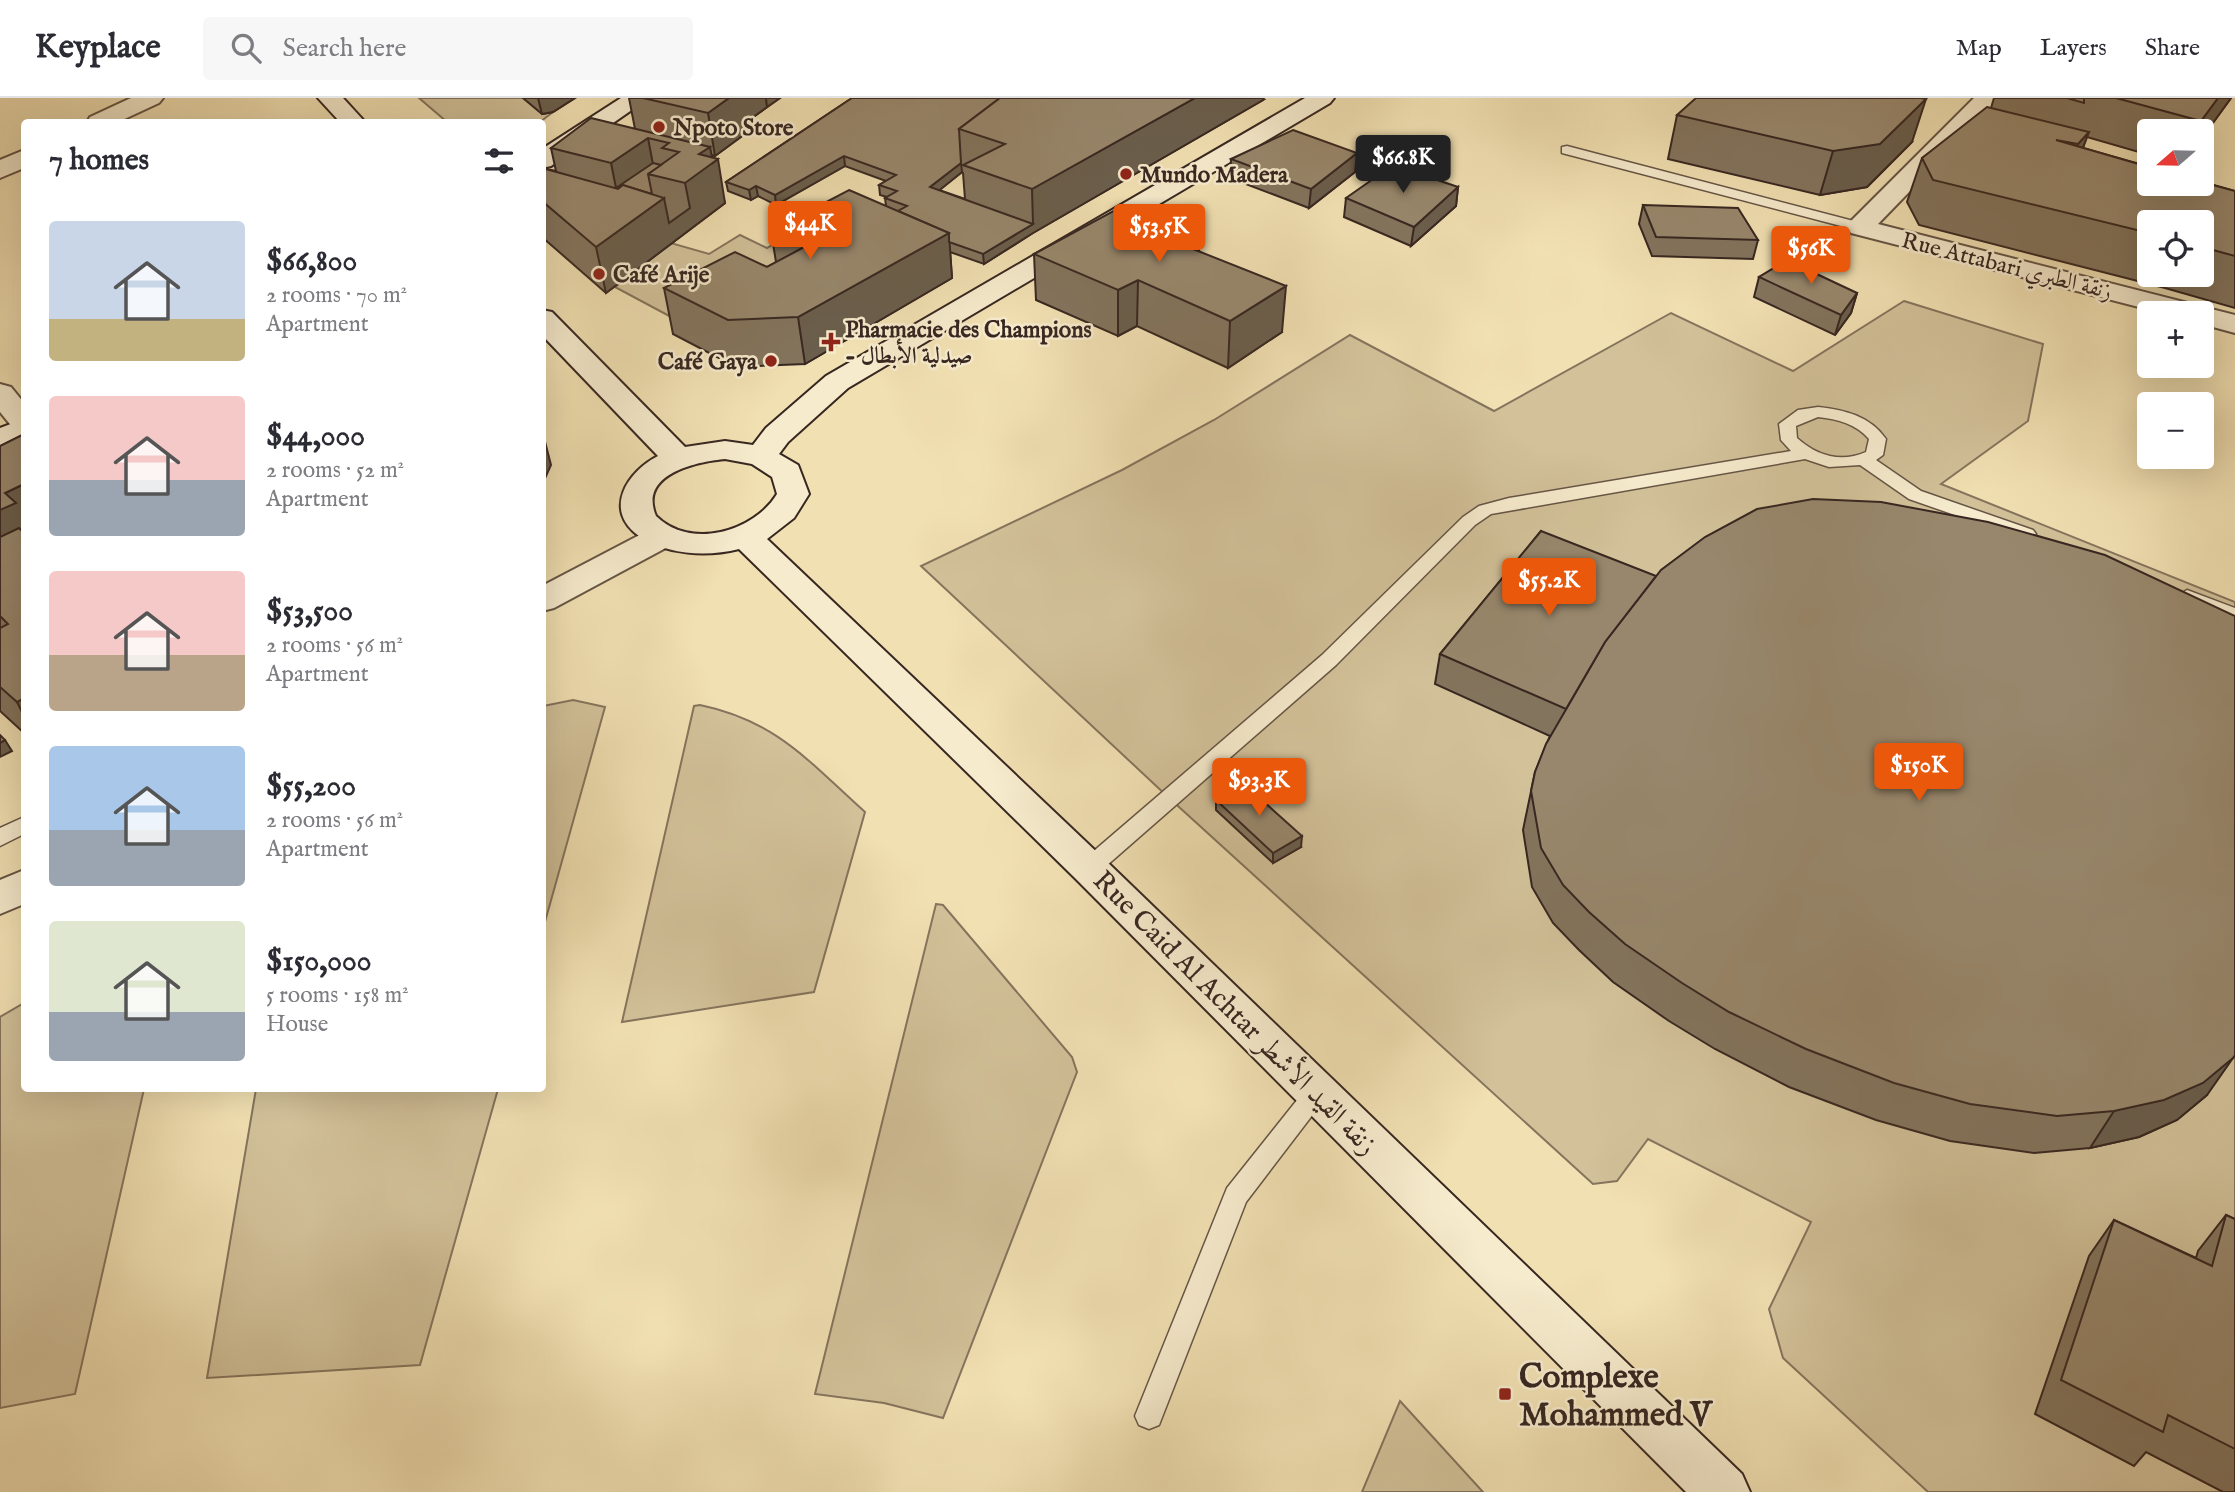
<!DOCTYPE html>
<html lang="en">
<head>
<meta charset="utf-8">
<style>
  body { margin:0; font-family:"IM FELL English",Amiri,serif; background:#f7f7f7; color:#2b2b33; height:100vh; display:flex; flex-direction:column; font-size:26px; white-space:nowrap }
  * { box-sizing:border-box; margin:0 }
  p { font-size:23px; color:#7c7c81 }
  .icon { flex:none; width:38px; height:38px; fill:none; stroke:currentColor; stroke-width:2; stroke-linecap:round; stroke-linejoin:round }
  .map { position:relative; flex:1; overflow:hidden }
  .drawer { position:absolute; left:21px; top:21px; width:525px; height:973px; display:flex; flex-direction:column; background:#fff; border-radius:7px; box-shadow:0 7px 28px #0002 }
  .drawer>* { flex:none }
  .needle { width:46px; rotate:250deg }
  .fabs { position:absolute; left:2137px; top:21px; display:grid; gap:14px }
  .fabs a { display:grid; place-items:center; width:77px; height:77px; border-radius:7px; background:#fff; box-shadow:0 7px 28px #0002; font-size:35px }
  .price { position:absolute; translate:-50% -60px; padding:0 16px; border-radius:7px; background:#ea580c; color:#fff; font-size:23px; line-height:46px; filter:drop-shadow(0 2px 4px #0008) }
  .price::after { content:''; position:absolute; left:50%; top:42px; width:21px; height:16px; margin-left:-10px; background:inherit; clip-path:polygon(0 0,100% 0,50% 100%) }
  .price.selected { background:#222; color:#fff }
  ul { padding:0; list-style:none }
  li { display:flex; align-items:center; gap:21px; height:175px; padding:0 28px }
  li span { display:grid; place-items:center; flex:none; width:196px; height:140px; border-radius:7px; color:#555 }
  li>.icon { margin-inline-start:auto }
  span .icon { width:84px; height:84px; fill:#fffc; stroke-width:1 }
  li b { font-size:30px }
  h2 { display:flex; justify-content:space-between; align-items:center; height:84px; padding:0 28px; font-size:30px }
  header { display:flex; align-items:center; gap:42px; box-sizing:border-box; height:98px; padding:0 35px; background:#fff; border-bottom:2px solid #e1e1e2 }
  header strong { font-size:33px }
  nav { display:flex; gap:38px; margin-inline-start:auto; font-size:24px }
  .search { width:490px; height:63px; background:#f7f7f7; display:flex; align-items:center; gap:18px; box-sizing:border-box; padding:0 24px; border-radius:7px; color:#7c7c81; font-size:26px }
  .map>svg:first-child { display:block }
</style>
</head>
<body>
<header>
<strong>Keyplace</strong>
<div class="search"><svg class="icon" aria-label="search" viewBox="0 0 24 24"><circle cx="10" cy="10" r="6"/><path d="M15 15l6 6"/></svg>Search here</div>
<nav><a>Map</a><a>Layers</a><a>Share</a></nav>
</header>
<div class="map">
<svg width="2235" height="1394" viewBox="0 0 2235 1394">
  <rect width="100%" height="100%" fill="#f1e0b2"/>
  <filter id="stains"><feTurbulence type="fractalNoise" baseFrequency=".00286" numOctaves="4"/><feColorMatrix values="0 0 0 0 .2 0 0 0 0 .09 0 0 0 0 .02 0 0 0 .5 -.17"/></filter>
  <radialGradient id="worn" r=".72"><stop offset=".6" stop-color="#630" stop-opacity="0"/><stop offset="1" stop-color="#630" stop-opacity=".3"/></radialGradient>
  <g fill="#d2c199" stroke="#85745d" stroke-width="2">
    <polygon points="419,0 523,0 542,16 553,14 540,24 447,24"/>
    <polygon points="812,123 854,137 688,228 615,189 671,145 709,156 740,137 767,150"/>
    <polygon points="1904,203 2043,246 2028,323 1941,386 2235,504 2235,1394 1928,1394 1783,1260 1769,1211 1811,1124 1648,1041 1617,1083 1593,1086 1168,699 921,468 1122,372 1214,322 1350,237 1494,313 1671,215 1793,273"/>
    <polygon points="573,602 605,609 543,831 543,608"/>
    <path d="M700,607C777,623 809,664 865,714L814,894L622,924L694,608Z"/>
    <polygon points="936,806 943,807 1072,959 1077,974 943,1320 884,1305 815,1296"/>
    <polygon points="24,905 24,990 144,991 75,1296 0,1310 0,919"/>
    <polygon points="256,991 498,991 420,1267 207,1280"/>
    <polygon points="1400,1303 1483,1394 1362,1394"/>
  </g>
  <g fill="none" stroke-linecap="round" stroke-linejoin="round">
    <g stroke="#665545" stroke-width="3">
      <g id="lane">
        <polygon points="1567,48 1865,126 1867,129 1860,133 1562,55 1562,49"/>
        <path d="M1818,309C1845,312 1870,318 1886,341L1883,357L1876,362L1921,393L2033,432L2036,436L2033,440H2021L1909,401L1860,367L1829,369L1805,361L1491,416L1475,427L1336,567L1097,776H1081L1078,770L1081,764L1322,557L1463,419L1479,408L1509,400L1791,353L1781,342L1779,326L1798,312ZM1818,319C1838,321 1856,326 1869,341L1866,354C1841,365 1817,358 1797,340L1796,328Z"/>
        <polygon points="2187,492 2235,510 2235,523 2180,502 2178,498"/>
        <polygon points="24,719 24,736 0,748 0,730"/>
        <polygon points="1318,984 1327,987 1330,994 1246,1104 1159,1327 1149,1331 1139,1327 1135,1318 1227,1090 1309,987"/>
      </g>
    </g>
    <g stroke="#665545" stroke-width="4">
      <g id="street">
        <polygon points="131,0 163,0 159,5 118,24 87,24 90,19"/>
        <polygon points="1974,0 2000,0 1878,126 2235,217 2235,235 2202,226 2202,215 2162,215 1851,135 1847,129 1851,123"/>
        <polygon points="24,52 24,70 0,80 0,62"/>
        <polygon points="0,286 11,289 24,305 24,332 13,330 0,314"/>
        <polygon points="663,428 675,431 680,438 675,445 554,510 542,513 542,488 651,431"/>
        <polygon points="24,772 24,806 0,816 0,782"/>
      </g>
    </g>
    <g stroke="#382721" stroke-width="4">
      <g id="secondary">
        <polygon points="318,0 343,0 365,24 340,24"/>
        <polygon points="621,0 649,0 551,68 542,70 542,51"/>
        <path d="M1305,0H1334L1330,5L848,290L788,344L779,356L798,367L809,396L794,420L767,441L1103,760L1742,1376L1750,1394H1686L1075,780L739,451C707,459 667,457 639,438C602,412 628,373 658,358L542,237V212L552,214L685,349L725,343L753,347L766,330L826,278ZM725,361L752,366L772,379L777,396C754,434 690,452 656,418C638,376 696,364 725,361Z"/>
        <polygon points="24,321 24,342 0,351 0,330"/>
      </g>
    </g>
    <use href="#lane" fill="#f6ebcd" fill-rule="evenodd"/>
    <use href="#street" fill="#f6ebcd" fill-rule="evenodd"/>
    <use href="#secondary" fill="#f6ebcd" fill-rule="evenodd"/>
  </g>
  <g fill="#83745d" stroke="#382721" stroke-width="2" fill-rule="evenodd">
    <polygon points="523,0 575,0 553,14 542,16"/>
    <polygon points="629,0 780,0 752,20 753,30 715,58 712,57 725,105 606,195 542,139 542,70 556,73 551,50 635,31"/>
    <path d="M852,0L1263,2L1033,135L984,166L950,154L952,180L805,266L736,269L673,236L664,190L767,169L776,164L771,133L886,108L885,100L887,99L880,97L879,87L886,83L845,68L776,107L758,98L751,102L728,93L726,84ZM962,74L963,75L965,101L939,92Z"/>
    <path d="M1994,0H2231L2202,40V33H2149V57L2087,39L2083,50L2235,93V210L2165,190L1919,127L1907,104L1922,60L1991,10ZM2149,124H2202V177H2149Z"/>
    <polygon points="1677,17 1912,44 1867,89 1820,97 1668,61"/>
    <polygon points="1357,55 1355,74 1309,110 1230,80 1231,61"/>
    <polygon points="1458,89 1456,108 1411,148 1344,119 1346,100"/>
    <polygon points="1643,107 1758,142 1753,161 1652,158 1639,126"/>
    <polygon points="1199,142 1199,153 1282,234 1228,270 1137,228 1118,238 1036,202 1034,156"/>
    <polygon points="1759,179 1857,195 1851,215 1835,237 1754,199"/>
    <polygon points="24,336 24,635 0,613 0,348"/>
    <polygon points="1541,433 2207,997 2177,1022 2139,1039 2090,1050 2034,1055 1950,1043 1876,1022 1789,989 1715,951 1669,923 1613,884 1579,852 1553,825 1532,789 1523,732 1535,674 1550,638 1435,586 1440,556"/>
    <polygon points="1216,702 1301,749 1273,765 1216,712"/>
    <polygon points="2226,1117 2235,1121 2235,1394 2223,1394 2146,1354 2134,1368 2035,1316 2089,1158 2114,1122 2196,1160 2198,1153"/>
  </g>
  <g fill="#6a5e4c" stroke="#382721" stroke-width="2">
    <polygon points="538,0 575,0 553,14 542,16"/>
    <polygon points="729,0 766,0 767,9 752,20 753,30 715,58 708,15"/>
    <polygon points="766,0 780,0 767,9"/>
    <polygon points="1195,0 1264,0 1263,2 1033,135 984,166 983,156 1033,126 1032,91"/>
    <polygon points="2218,0 2231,0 2202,40 2202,33 2196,33 2201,23"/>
    <polygon points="1926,1 1912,44 1867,89 1820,97 1833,53"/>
    <polygon points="2089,34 2072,77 2061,90 2078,46"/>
    <polygon points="648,40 655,77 648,76 620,110 611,65"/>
    <polygon points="710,49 713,65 718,61 725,105 606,195 596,149 664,100 669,125 690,110 685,85 699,56"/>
    <polygon points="1357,55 1355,74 1309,110 1311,91"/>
    <polygon points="844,58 845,68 776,107 775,97"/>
    <polygon points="961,65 962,74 931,99 930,89"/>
    <polygon points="756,88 758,98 751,102 749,92"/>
    <polygon points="1458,89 1456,108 1411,148 1414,129"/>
    <polygon points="949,135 952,180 805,266 798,219"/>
    <polygon points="1199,142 1198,187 1188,149"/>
    <polygon points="1138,182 1137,228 1118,238 1118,192"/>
    <polygon points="1286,188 1282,234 1228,270 1230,223"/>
    <polygon points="1857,195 1851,215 1835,237 1841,217"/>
    <polygon points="542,332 551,367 542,387"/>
    <polygon points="24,386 24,461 0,473 0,412 5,395"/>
    <polygon points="24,600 24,618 17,604"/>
    <polygon points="5,642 12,653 0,659 0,645"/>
    <polygon points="1302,738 1301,749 1273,765 1273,755"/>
    <polygon points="2233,960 2207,997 2177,1022 2139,1039 2090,1050 2114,1013"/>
  </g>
  <g fill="#98876c" stroke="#382721" stroke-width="2">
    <polygon points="643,0 729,0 708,15"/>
    <polygon points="852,0 1000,0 959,31 961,65 930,89 1033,126 983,156 949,144 949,135 898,113 907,108 885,100 897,93 879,87 896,77 844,58 775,97 756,88 749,92 726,84"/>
    <polygon points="1000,0 1195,0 1032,91 963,67 1005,46 959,31"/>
    <polygon points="1696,0 1921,0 1926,1 1880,46 1833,53 1677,17"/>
    <polygon points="2067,0 2084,0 2084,5"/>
    <polygon points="2116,0 2218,0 2201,23"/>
    <polygon points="1987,9 2089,34 2078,46 2056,42 2149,69 2149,86 2202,86 2202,84 2235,93 2235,158 2202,149 2202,124 2149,124 2149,135 1933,82 1922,60"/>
    <polygon points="591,20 710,49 699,56 718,61 685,85 648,76 679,54 662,50 669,45 648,40 611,65 551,50"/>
    <polygon points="1293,32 1357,55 1311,91 1231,61"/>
    <polygon points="653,65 661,67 648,76 652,96 623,87 616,90"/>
    <polygon points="1393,67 1458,89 1414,129 1346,100"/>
    <polygon points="542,70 618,91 623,87 664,100 596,149 542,103"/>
    <polygon points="849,92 949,135 798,219 728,222 664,190 735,154 767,169 806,148 771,133"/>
    <polygon points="1643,107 1738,110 1758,142 1656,139"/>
    <polygon points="1119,110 1199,142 1188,149 1286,188 1230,223 1138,182 1118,192 1034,156"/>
    <polygon points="1787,162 1857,195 1841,217 1759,179"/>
    <polygon points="24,336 24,386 5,395 16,405 0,412 0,348"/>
    <polygon points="1813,401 1881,404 1988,424 2105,457 2235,518 2235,957 2233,960 2203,985 2164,1002 2114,1013 2057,1018 1970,1006 1894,985 1806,951 1729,914 1682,885 1625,846 1589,814 1563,787 1541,750 1531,693 1535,674 1546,646 1605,544 1661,472 1705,439 1757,411"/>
    <polygon points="19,430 24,435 24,600 17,604 0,589 0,530 8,526 0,518 0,439"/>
    <polygon points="1541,433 1656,478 1605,544 1566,611 1440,556"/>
    <polygon points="0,637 5,642 0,645"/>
    <polygon points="1244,686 1302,738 1273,755 1216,702"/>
    <polygon points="2226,1117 2235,1121 2235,1351 2168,1317 2163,1334 2061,1282 2114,1122 2212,1168"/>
  </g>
  <g fill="#8f2418" stroke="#f6ebcd" stroke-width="2.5">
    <circle cx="659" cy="29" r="7"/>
    <circle cx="1126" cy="76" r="7"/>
    <circle cx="599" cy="176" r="7"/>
    <path d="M827.5 233.5h7v7h7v7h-7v7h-7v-7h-7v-7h7z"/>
    <circle cx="771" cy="263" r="7"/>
    <rect x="1498" y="1289" width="14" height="14" rx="3.5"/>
  </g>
  <g text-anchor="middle" stroke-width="5" stroke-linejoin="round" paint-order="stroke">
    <g font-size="23" font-weight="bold" fill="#382721" stroke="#f6ebcd" text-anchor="start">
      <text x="673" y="37">Npoto Store</text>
      <text x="1140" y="84">Mundo Madera</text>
      <text x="613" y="184">Café Arije</text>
      <text x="845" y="239">Pharmacie des Champions<tspan x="845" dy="26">- صيدلية الأبطال</tspan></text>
      <text x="757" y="271" text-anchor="end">Café Gaya</text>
    </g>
    <g font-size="23" fill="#382721" stroke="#f6ebcd">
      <text transform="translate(2007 167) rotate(14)" y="8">Rue Attabari زنقة الطبري</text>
    </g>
    <g font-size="28" fill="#382721" stroke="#f6ebcd">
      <text transform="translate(1236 914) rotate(45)" y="10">Rue Caid Al Achtar زنقة القيد الأشطر</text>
    </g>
    <g font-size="33" font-weight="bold" fill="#382721" stroke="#f6ebcd" text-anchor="start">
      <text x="1519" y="1289">Complexe<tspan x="1519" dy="38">Mohammed V</tspan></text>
    </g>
  </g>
  <rect width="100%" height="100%" filter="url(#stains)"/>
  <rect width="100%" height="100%" fill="url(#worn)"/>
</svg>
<div class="fabs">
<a><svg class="needle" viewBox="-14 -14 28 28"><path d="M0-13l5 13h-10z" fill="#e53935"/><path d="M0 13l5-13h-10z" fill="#7c7c81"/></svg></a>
<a><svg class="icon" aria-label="locate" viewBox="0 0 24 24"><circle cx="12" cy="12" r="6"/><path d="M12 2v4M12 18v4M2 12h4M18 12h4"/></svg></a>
<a>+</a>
<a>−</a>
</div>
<b class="price selected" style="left:1403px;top:97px">$66.8K</b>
<b class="price" style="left:810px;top:163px">$44K</b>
<b class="price" style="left:1159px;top:166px">$53.5K</b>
<b class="price" style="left:1811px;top:188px">$56K</b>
<b class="price" style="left:1549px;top:520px">$55.2K</b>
<b class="price" style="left:1919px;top:705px">$150K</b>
<b class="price" style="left:1259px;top:720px">$93.3K</b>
<section class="drawer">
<h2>7 homes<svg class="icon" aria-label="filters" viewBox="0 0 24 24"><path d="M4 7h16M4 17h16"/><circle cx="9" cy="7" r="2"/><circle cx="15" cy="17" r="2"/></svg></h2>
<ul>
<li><span style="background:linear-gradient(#c9d6e8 70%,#c2b280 0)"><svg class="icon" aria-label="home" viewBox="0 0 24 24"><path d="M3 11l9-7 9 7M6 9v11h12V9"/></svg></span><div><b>$66,800</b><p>2 rooms · 70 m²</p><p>Apartment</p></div></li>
<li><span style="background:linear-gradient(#f6c9c9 60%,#9aa5b1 0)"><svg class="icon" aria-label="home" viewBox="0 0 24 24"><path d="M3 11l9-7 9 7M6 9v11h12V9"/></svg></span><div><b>$44,000</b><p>2 rooms · 52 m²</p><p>Apartment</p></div></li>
<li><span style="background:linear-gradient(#f6c9c9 60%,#b9a48a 0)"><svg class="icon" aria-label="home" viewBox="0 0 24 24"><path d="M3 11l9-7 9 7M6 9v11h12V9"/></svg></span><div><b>$53,500</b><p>2 rooms · 56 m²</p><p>Apartment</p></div></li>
<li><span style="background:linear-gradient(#a9c7e8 60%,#9aa5b1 0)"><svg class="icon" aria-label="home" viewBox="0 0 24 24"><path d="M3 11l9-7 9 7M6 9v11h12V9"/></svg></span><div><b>$55,200</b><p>2 rooms · 56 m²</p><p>Apartment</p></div></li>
<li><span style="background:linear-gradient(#dfe7d0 65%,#9aa5b1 0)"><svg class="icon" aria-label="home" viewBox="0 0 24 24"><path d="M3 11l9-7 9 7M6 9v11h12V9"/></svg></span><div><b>$150,000</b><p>5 rooms · 158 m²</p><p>House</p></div></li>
</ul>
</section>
</div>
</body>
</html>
